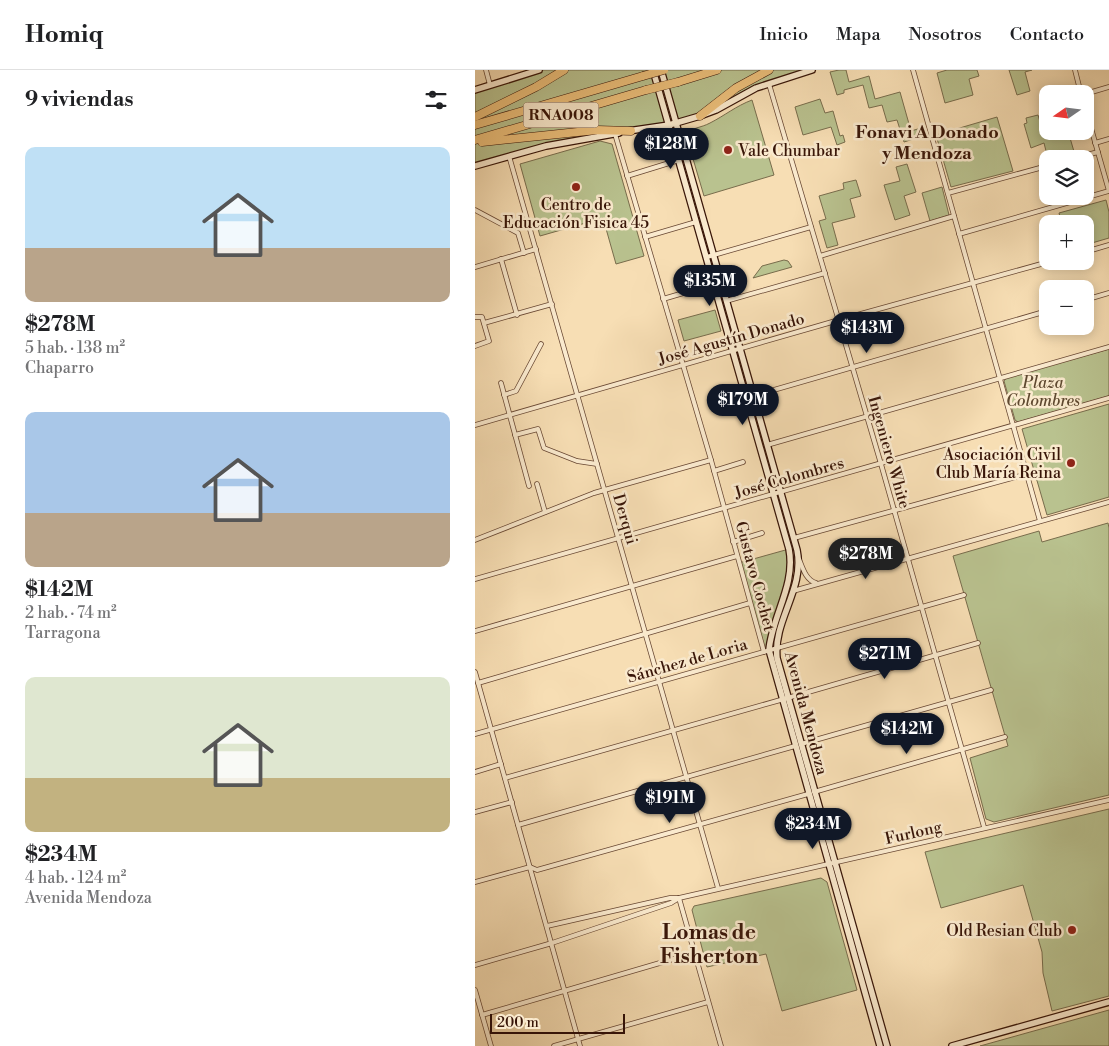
<!DOCTYPE html>
<html lang="es">
<head>
<meta charset="utf-8">
<style>
  body { margin:0; font-family:"Libre Bodoni",serif; background:#f6f6f6; color:#202124; height:100vh; display:flex; flex-direction:column; font-size:19px; white-space:nowrap }
  * { box-sizing:border-box; margin:0 }
  p { font-size:16px; color:#757577 }
  .icon { flex:none; width:28px; height:28px; fill:none; stroke:currentColor; stroke-width:2; stroke-linecap:round; stroke-linejoin:round }
  .map { position:relative; flex:1; overflow:hidden }
  .panel { display:flex; flex-direction:column; background:#fff; width:475px }
  .panel>* { flex:none }
  .needle { width:32px; rotate:256deg }
  .tools { position:absolute; left:564px; top:15px; display:grid; gap:10px }
  .tools a { display:grid; place-items:center; width:55px; height:55px; border-radius:10px; background:#fff; box-shadow:0 2px 12px #0003; font-size:25px }
  .scale { position:absolute; left:15px; bottom:12px; width:135px; box-sizing:border-box; padding-left:5px; border:2px solid #381508; border-top:0; font-size:14px; line-height:18px; white-space:nowrap; color:#381508; -webkit-text-stroke:4px #faeace; paint-order:stroke }
  .price { position:absolute; translate:-50% -42px; padding:0 11px; border-radius:18px; background:#111827; color:#fff; font-size:16px; line-height:32px; filter:drop-shadow(0 1px 2px #0008) }
  .price::after { content:''; position:absolute; left:50%; top:30px; width:15px; height:11px; margin-left:-8px; background:inherit; clip-path:polygon(0 0,100% 0,50% 100%) }
  .price.selected { background:#222; color:#fff }
  ul { padding:0; list-style:none }
  li { display:grid; align-content:center; gap:10px; height:265px; padding:0 25px }
  li span { display:grid; place-items:center; height:155px; border-radius:10px; color:#555 }
  li>.icon { margin-inline-start:auto }
  span .icon { width:90px; height:90px; fill:#fffc; stroke-width:1 }
  li b { font-size:21px }
  h2 { display:flex; justify-content:space-between; align-items:center; height:60px; padding:0 25px; font-size:21px }
  header { display:flex; align-items:center; gap:30px; box-sizing:border-box; height:70px; padding:0 25px; background:#fff; border-bottom:1px solid #e0e0e0 }
  header strong { font-size:24px }
  nav { display:flex; gap:28px; margin-inline-start:auto; font-size:18px }
  main { display:flex; flex:1; min-height:0 }
  .map>svg:first-child { display:block }
</style>
</head>
<body>
<header>
<strong>Homiq</strong>
<nav><a>Inicio</a><a>Mapa</a><a>Nosotros</a><a>Contacto</a></nav>
</header>
<main>
<section class="panel">
<h2>9 viviendas<svg class="icon" aria-label="filters" viewBox="0 0 24 24"><path d="M4 7h16M4 17h16"/><circle cx="9" cy="7" r="2"/><circle cx="15" cy="17" r="2"/></svg></h2>
<ul>
<li><span style="background:linear-gradient(#bfe0f5 65%,#b9a48a 0)"><svg class="icon" aria-label="home" viewBox="0 0 24 24"><path d="M3 11l9-7 9 7M6 9v11h12V9"/></svg></span><div><b>$278M</b><p>5 hab. · 138 m²</p><p>Chaparro</p></div></li>
<li><span style="background:linear-gradient(#a9c7e8 65%,#b9a48a 0)"><svg class="icon" aria-label="home" viewBox="0 0 24 24"><path d="M3 11l9-7 9 7M6 9v11h12V9"/></svg></span><div><b>$142M</b><p>2 hab. · 74 m²</p><p>Tarragona</p></div></li>
<li><span style="background:linear-gradient(#dfe7d0 65%,#c2b280 0)"><svg class="icon" aria-label="home" viewBox="0 0 24 24"><path d="M3 11l9-7 9 7M6 9v11h12V9"/></svg></span><div><b>$234M</b><p>4 hab. · 124 m²</p><p>Avenida Mendoza</p></div></li>
</ul>
</section>
<div class="map">
<svg width="634" height="976" viewBox="0 0 634 976">
  <rect width="100%" height="100%" fill="#f7deb4"/>
  <filter id="stains"><feTurbulence type="fractalNoise" baseFrequency=".004" numOctaves="4"/><feColorMatrix values="0 0 0 0 .2 0 0 0 0 .09 0 0 0 0 .02 0 0 0 .5 -.17"/></filter>
  <radialGradient id="worn" r=".72"><stop offset=".6" stop-color="#630" stop-opacity="0"/><stop offset="1" stop-color="#630" stop-opacity=".3"/></radialGradient>
  <g fill="#b9c28f" stroke="#786c4c">
    <polygon points="64,0 337,0 281,18 241,40 194,55 71,76 0,96 0,20"/>
    <polygon points="364,0 371,0 374,12 394,6 400,29 425,22 436,61 446,58 448,66 429,72 422,50 412,52 407,35 394,38 388,15 369,20 369,23 362,25 355,2"/>
    <polygon points="472,0 502,0 504,6 494,9 498,25 470,33 462,3"/>
    <polygon points="534,0 557,0 550,2 555,21 542,25"/>
    <polygon points="345,29 350,43 358,41 365,66 368,65 370,72 362,75 356,57 328,65 320,37"/>
    <path d="M277,30L299,105L229,126L211,65C217,57 226,58 235,53C249,46 261,36 277,30Z"/>
    <polygon points="563,45 568,62 593,61 600,85 585,89 573,89 569,73 556,78 549,54 552,53 551,48"/>
    <polygon points="522,47 538,101 476,117 461,65"/>
    <polygon points="125,71 137,74 169,186 141,194 128,148 65,166 45,94"/>
    <polygon points="432,94 441,122 429,126 435,145 420,150 409,115 425,111 421,97"/>
    <polygon points="381,110 386,126 375,129 380,147 357,153 363,175 352,178 344,151 351,149 344,126 369,119 368,113"/>
    <polygon points="467,117 474,145 455,151 447,123"/>
    <polygon points="631,130 634,142 634,168 610,175 610,154 587,154 584,143"/>
    <polygon points="309,190 313,191 317,197 278,208 287,196"/>
    <polygon points="240,240 246,261 209,271 203,250"/>
    <polygon points="634,279 634,326 543,352 540,350 529,311 532,307"/>
    <polygon points="634,334 634,427 572,445 547,359"/>
    <polygon points="633,453 634,458 634,725 519,752 511,749 495,688 533,676 478,486 564,461 567,472"/>
    <polygon points="314,479 316,499 294,580 289,582 264,493"/>
    <polygon points="634,739 634,926 577,941 568,903 567,882 548,815 466,838 450,782"/>
    <polygon points="346,808 352,812 382,920 307,941 291,884 232,897 217,840 219,836"/>
    <polygon points="634,940 634,976 505,976"/>
  </g>
  <g fill="none" stroke-linecap="round" stroke-linejoin="round">
    <g stroke="#684733" stroke-width="5.5">
      <g id="minor">
        <polyline points="11,0 15,15"/>
        <polyline points="438,0 565,451"/>
        <polyline points="600,0 606,24"/>
        <polyline points="294,14 406,394 509,757"/>
        <polyline points="610,24 634,17"/>
        <polyline points="610,37 634,121"/>
        <polyline points="140,64 236,390 289,582"/>
        <polyline points="620,73 634,69"/>
        <polyline points="34,86 243,818"/>
        <polyline points="597,89 623,82"/>
        <polyline points="152,106 204,90"/>
        <polyline points="473,123 572,96"/>
        <polyline points="0,140 43,163 49,183"/>
        <polyline points="484,164 634,121"/>
        <polyline points="170,167 221,152"/>
        <polyline points="610,182 634,175"/>
        <polyline points="345,186 479,146"/>
        <polyline points="232,187 336,157"/>
        <polyline points="26,189 42,245"/>
        <polyline points="0,197 61,179"/>
        <polyline points="188,229 239,214"/>
        <polyline points="610,230 634,223"/>
        <polyline points="251,231 350,203"/>
        <polyline points="0,247 7,247 14,271 0,276"/>
        <polyline points="9,253 77,234"/>
        <polyline points="26,313 54,416"/>
        <polyline points="29,325 41,321 66,274"/>
        <polyline points="278,326 572,241"/>
        <polyline points="0,355 364,250 577,191"/>
        <polyline points="40,365 63,359 69,378 102,391 122,394"/>
        <polyline points="292,375 634,277"/>
        <polyline points="239,401 268,392"/>
        <polyline points="62,414 70,442"/>
        <polyline points="319,468 552,404"/>
        <polyline points="0,470 119,423 236,390"/>
        <polyline points="258,472 287,463"/>
        <path d="M324,489C328,499 331,510 341,513"/>
        <polyline points="0,509 634,328"/>
        <polyline points="318,521 634,432"/>
        <polyline points="0,561 262,486"/>
        <polyline points="0,602 105,976"/>
        <polyline points="3,613 275,533"/>
        <polyline points="0,664 489,525"/>
        <polyline points="326,674 516,620"/>
        <polyline points="0,702 26,694"/>
        <polyline points="30,708 309,629 503,573"/>
        <polyline points="339,722 530,667"/>
        <polyline points="0,742 37,732"/>
        <polyline points="43,755 320,676"/>
        <polyline points="0,812 55,797 62,800 333,724"/>
        <polyline points="204,828 246,976"/>
        <polyline points="72,856 195,828 204,828 634,730"/>
        <polyline points="0,895 77,873 196,833 204,828"/>
        <polyline points="0,920 16,976"/>
        <polyline points="7,945 219,883"/>
        <polyline points="79,976 233,932"/>
      </g>
    </g>
    <g stroke="#381508" stroke-width="8">
      <g id="secondary">
        <path d="M178,0L314,479C321,515 297,546 294,580L405,976"/>
        <path d="M186,0L322,480C330,519 298,550 302,588L412,976"/>
        <polyline points="0,20 64,0"/>
        <polyline points="153,61 194,55 225,46 241,40 281,18 337,0"/>
        <polyline points="0,96 71,76 144,63"/>
        <polyline points="477,976 634,932"/>
      </g>
    </g>
    <g stroke="#381508" stroke-width="9">
      <g id="motorway">
        <polyline points="203,12 242,0"/>
        <polyline points="225,46 261,18 294,0"/>
        <polyline points="0,47 61,17 89,0"/>
        <polyline points="0,55 168,6"/>
        <polyline points="0,70 171,20"/>
        <polyline points="7,72 122,60 156,61"/>
      </g>
    </g>
    <use href="#minor" stroke="#faeace" stroke-width="4"/>
    <use href="#secondary" stroke="#faeace" stroke-width="5.5"/>
    <use href="#motorway" stroke="#ecbf7a" stroke-width="8"/>
    <g stroke="#381508" stroke-width="9" stroke-linecap="butt">
      <g id="motorway-bridge">
        <polyline points="168,6 189,0"/>
        <polyline points="171,20 203,12"/>
      </g>
    </g>
    <use href="#motorway-bridge" stroke="#ecbf7a" stroke-width="8"/>
  </g>
  <g fill="#8f2418" stroke="#faeace" stroke-width="2">
    <circle cx="253" cy="80" r="5"/>
    <circle cx="101" cy="117" r="5"/>
    <circle cx="596" cy="393" r="5"/>
    <circle cx="597" cy="860" r="5"/>
  </g>
  <g text-anchor="middle" stroke-width="5" stroke-linejoin="round" paint-order="stroke">
    <rect fill="#faeace" stroke="#725543" stroke-width="1" x="48.5" y="32.5" width="75" height="25" rx="4"/>
    <g font-size="15" font-weight="bold" fill="#381508">
      <text x="86" y="50">RNA008</text>
    </g>
    <g font-size="16" fill="#381508" stroke="#faeace" text-anchor="end">
      <text x="263" y="86" text-anchor="start">Vale Chumbar</text>
      <text x="101" y="140" text-anchor="middle">Centro de<tspan x="101" dy="18">Educación Fisica 45</tspan></text>
      <text x="586" y="390">Asociación Civil<tspan x="586" dy="18">Club María Reina</tspan></text>
      <text x="587" y="866">Old Resian Club</text>
    </g>
    <g font-size="16" fill="#381508" stroke="#faeace">
      <text transform="translate(256 268) rotate(-16)" y="6">José Agustín Donado</text>
      <text transform="translate(415 382) rotate(74)" y="6">Ingeniero White</text>
      <text transform="translate(314 407) rotate(-16)" y="6">José Colombres</text>
      <text transform="translate(151 449) rotate(74)" y="6">Derqui</text>
      <text transform="translate(281 506) rotate(75)" y="6">Gustavo Cochet</text>
      <text transform="translate(212 590) rotate(-16)" y="6">Sánchez de Loria</text>
      <text transform="translate(332 643) rotate(75)" y="6">Avenida Mendoza</text>
      <text transform="translate(438 762) rotate(-13)" y="6">Furlong</text>
    </g>
    <g font-size="16" font-style="italic" fill="#5f4930" stroke="#faeace">
      <text x="568" y="318">Plaza<tspan x="568" dy="18">Colombres</tspan></text>
    </g>
    <g font-size="18" font-weight="bold" fill="#381508" stroke="#faeace">
      <text x="452" y="68">Fonavi A Donado<tspan x="452" dy="21">y Mendoza</tspan></text>
    </g>
    <g font-size="21" font-weight="bold" fill="#381508" stroke="#faeace">
      <text x="234" y="869">Lomas de<tspan x="234" dy="24">Fisherton</tspan></text>
    </g>
  </g>
  <rect width="100%" height="100%" filter="url(#stains)"/>
  <rect width="100%" height="100%" fill="url(#worn)"/>
</svg>
<div class="tools">
<a><svg class="needle" viewBox="-14 -14 28 28"><path d="M0-13l5 13h-10z" fill="#e53935"/><path d="M0 13l5-13h-10z" fill="#757577"/></svg></a>
<a><svg class="icon" aria-label="layers" viewBox="0 0 24 24"><path d="M12 4l9 5-9 5-9-5zM3 14l9 5 9-5"/></svg></a>
<a>+</a>
<a>−</a>
</div>
<div class="scale">200 m</div>
<b class="price" style="left:196px;top:100px">$128M</b>
<b class="price" style="left:235px;top:237px">$135M</b>
<b class="price" style="left:392px;top:284px">$143M</b>
<b class="price" style="left:268px;top:356px">$179M</b>
<b class="price selected" style="left:391px;top:510px">$278M</b>
<b class="price" style="left:410px;top:610px">$271M</b>
<b class="price" style="left:432px;top:685px">$142M</b>
<b class="price" style="left:195px;top:754px">$191M</b>
<b class="price" style="left:338px;top:780px">$234M</b>
</div>
</main>
</body>
</html>
